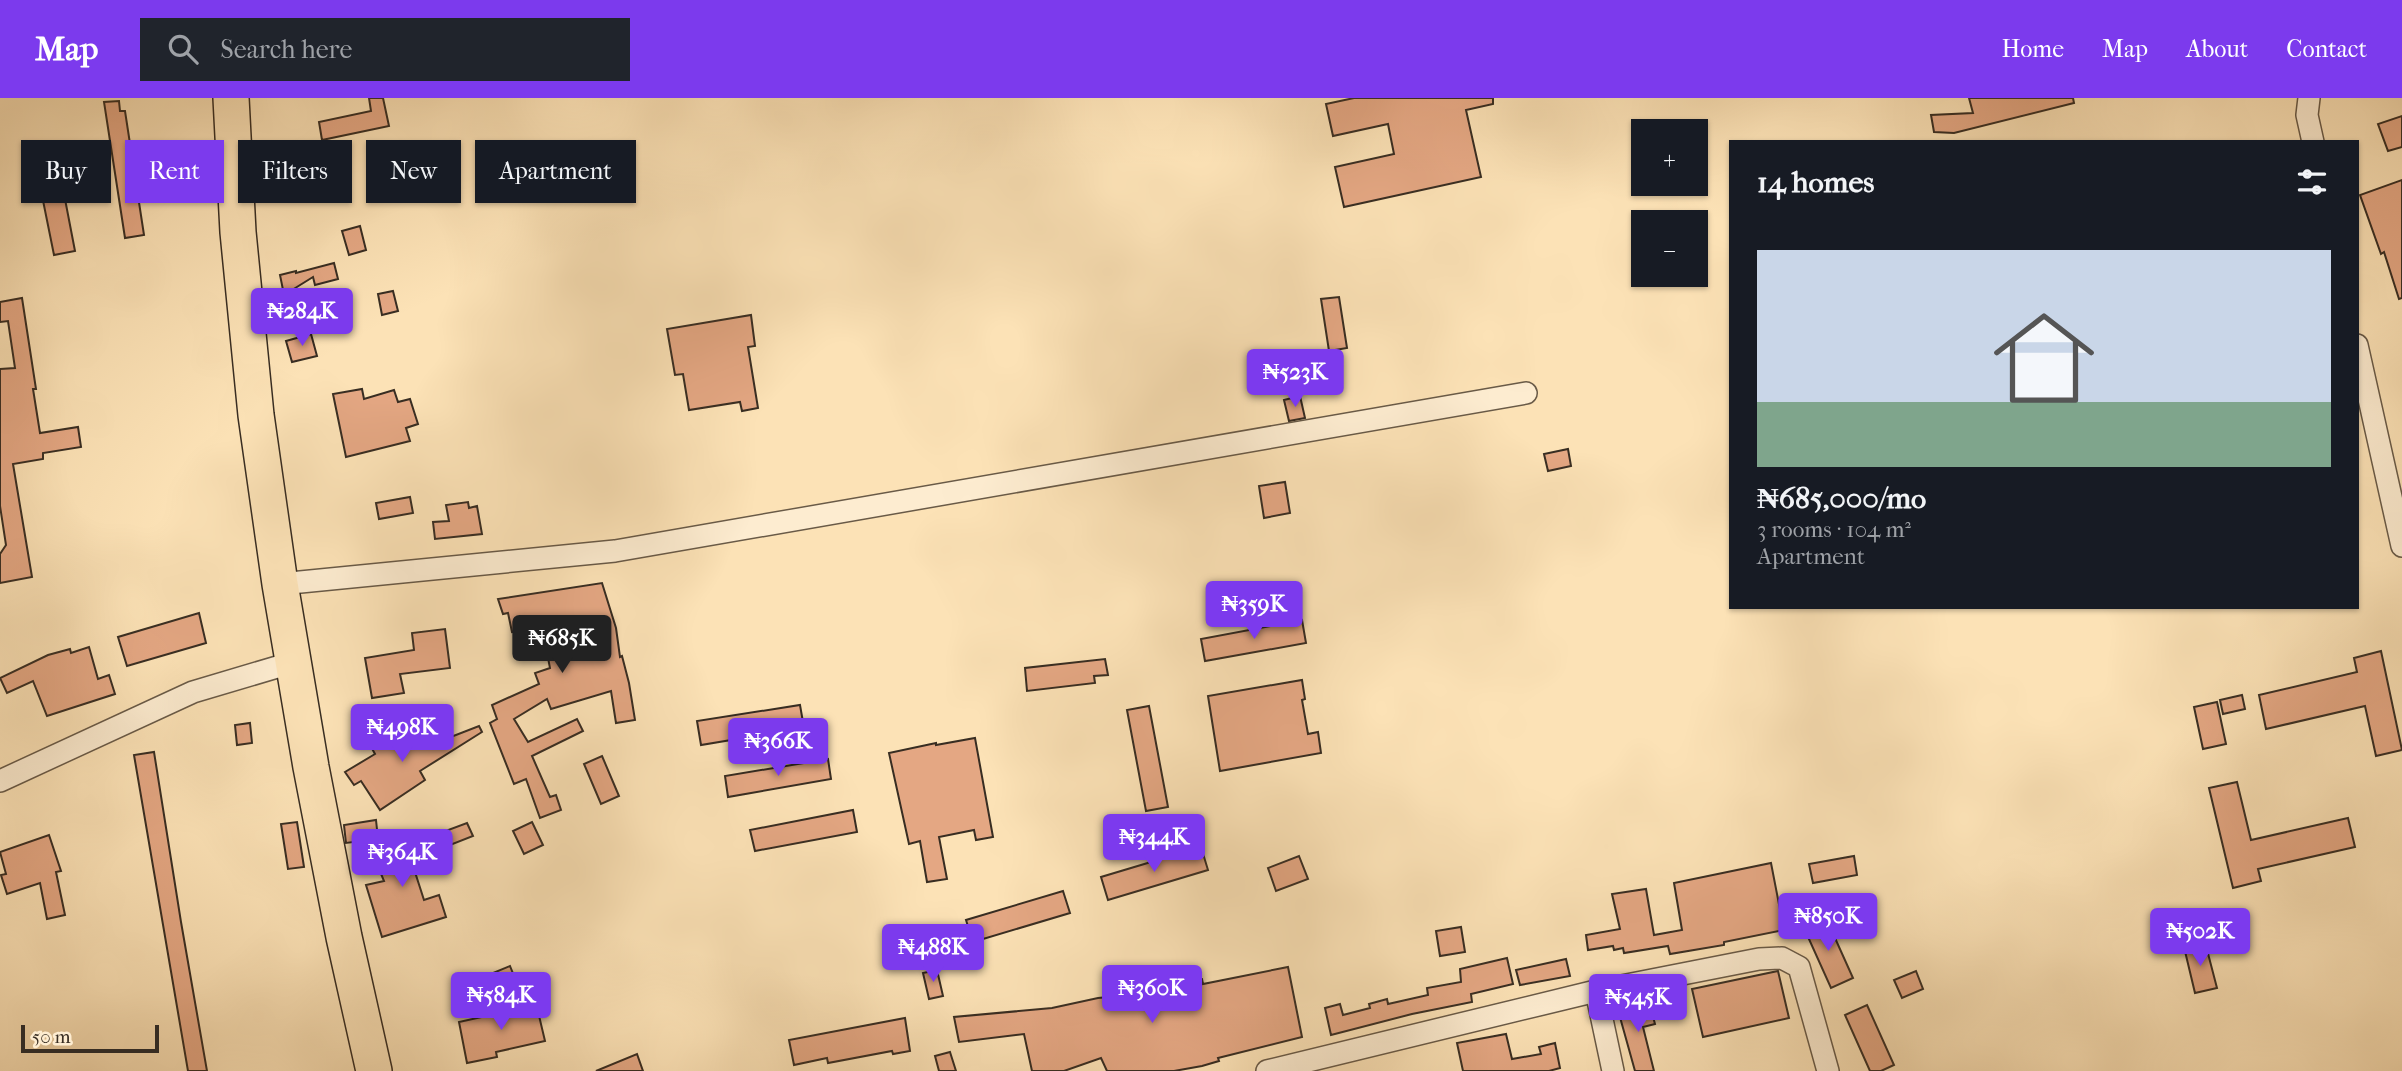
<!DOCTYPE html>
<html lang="en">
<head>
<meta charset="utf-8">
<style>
  body { margin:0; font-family:"IM FELL French Canon",serif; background:#20242c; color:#f1f3f6; height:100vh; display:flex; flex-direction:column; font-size:26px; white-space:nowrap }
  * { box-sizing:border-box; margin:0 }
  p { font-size:23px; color:#9ea1a6 }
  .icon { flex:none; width:38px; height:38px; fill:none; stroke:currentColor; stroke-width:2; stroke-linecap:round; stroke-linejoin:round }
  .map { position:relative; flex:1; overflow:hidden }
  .drawer { position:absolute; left:1729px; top:42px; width:630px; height:469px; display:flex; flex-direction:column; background:#171b24; border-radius:0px; box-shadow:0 2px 5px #0004 }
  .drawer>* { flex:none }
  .guide { position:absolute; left:21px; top:42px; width:665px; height:63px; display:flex; gap:14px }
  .tools { position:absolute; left:1631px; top:21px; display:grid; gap:14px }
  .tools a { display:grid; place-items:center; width:77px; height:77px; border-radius:0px; background:#171b24; box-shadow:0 2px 5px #0004; font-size:35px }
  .scale { position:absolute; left:21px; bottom:18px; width:138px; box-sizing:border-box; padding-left:7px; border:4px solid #382d22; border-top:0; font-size:19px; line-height:24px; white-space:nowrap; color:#382d22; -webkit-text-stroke:5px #fdecd0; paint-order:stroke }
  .price { position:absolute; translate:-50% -60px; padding:0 16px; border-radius:7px; background:#7c3aed; color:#fff; font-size:23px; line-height:46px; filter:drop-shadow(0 2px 4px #0008) }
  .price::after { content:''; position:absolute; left:50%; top:42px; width:21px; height:16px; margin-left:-10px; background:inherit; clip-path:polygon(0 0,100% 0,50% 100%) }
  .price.on { background:#222; color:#fff }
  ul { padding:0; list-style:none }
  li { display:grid; align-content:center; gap:14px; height:371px; padding:0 28px }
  li span { display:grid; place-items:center; height:217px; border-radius:0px; color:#555 }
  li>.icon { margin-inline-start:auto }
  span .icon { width:126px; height:126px; fill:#fffc; stroke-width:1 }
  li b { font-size:30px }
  h2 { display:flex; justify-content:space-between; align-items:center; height:84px; padding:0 28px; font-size:30px }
  .tag { padding:0 24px; border-radius:0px; background:#171b24; box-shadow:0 2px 5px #0004; font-size:24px; line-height:63px }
  .tag.on { background:#7c3aed; color:#fff }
  header { display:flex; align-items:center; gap:42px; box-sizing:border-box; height:98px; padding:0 35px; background:#7c3aed; color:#fff }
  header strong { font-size:33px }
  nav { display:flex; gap:38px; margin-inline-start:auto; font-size:24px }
  .search { width:490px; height:63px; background:#20242c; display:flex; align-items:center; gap:18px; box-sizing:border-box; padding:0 24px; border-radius:0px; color:#9ea1a6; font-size:26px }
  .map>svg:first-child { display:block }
</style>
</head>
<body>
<header>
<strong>Map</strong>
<div class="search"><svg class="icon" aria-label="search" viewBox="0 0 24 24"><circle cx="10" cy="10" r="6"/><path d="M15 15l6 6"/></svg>Search here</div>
<nav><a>Home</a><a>Map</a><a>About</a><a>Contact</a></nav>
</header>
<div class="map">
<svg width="2402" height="973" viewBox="0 0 2402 973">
  <rect width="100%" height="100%" fill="#fce2b6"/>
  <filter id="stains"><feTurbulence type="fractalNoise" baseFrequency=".00286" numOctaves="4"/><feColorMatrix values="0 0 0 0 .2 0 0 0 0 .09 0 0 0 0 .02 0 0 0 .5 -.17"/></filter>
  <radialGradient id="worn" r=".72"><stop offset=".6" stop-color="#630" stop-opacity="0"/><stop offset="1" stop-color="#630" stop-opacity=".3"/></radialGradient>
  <g fill="#e4a783" stroke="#382d22" stroke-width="2">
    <polygon points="369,0 383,0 389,28 322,42 319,24 371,13"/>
    <polygon points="1354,0 1493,0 1493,6 1466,12 1481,79 1344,109 1335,69 1394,56 1388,26 1333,38 1326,6"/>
    <polygon points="1969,0 2073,0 2074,5 1954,35 1934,34 1931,17 1973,15"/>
    <polygon points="119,3 120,13 125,13 144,137 125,140 104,4"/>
    <polygon points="2402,18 2402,49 2388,53 2378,26"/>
    <polygon points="54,44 75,153 54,157 32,48"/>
    <polygon points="2402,82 2402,200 2399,201 2384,154 2381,156 2360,97"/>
    <polygon points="360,128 366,152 349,157 342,133"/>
    <polygon points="334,165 338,181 315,187 313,179 284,197 280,177 296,173 296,175"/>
    <polygon points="393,193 398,213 382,217 378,196"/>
    <polygon points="1339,199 1347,250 1329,253 1321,201"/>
    <polygon points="22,200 36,291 33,291 40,335 78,329 81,349 43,355 43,361 13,366 32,479 0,485 0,456 6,447 0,408 0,271 15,270 8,223 0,224 0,204"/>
    <polygon points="751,217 755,248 748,249 758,310 742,313 740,304 689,312 683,276 675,277 667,231"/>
    <polygon points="311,236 317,258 292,264 286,243"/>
    <polygon points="362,291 364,301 394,292 398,304 410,301 418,326 406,330 410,343 346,359 333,296"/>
    <polygon points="1300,298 1305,320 1289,323 1284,302"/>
    <polygon points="1568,351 1571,368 1548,373 1544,356"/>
    <polygon points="1285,384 1290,415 1264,420 1259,388"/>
    <polygon points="410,399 413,415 379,421 376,405"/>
    <polygon points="468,404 469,410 477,408 482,436 435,441 433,424 449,423 446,407"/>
    <polygon points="602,485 616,530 620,559 622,558 629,585 635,622 616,625 611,593 551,611 547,601 514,621 528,644 577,621 583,633 532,658 550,699 556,697 561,712 540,720 526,681 514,686 490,625 497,621 492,607 539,586 535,575 550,570 542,529 512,534 508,515 503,516 498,501"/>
    <polygon points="199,515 206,545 127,568 118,539"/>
    <polygon points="1302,522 1306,545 1205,563 1201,541"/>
    <polygon points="445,531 450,570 400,576 404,595 372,600 365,560 414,552 412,535"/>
    <polygon points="89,549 98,581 109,577 115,596 47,618 33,583 7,595 0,580 48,557 70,551 71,555"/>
    <polygon points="2381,553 2402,652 2376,658 2365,608 2266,631 2259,597 2357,574 2354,560"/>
    <polygon points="1105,561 1108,577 1094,578 1095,585 1027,593 1025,570"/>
    <polygon points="1302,582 1305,601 1302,602 1308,636 1318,634 1321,655 1220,673 1208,598"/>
    <polygon points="2242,597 2245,611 2223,616 2220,602"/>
    <polygon points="2217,604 2226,646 2203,651 2194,609"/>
    <polygon points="800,607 804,630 701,647 697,623"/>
    <polygon points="1149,608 1168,709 1146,713 1127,612"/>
    <polygon points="250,625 252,645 237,647 235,627"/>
    <polygon points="479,628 482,634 420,673 425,682 380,712 361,683 354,687 345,674 375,656 370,647 391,635 400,649 403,647 404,649 431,632 438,644"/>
    <polygon points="975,640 993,739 976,742 974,732 939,739 947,781 927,784 920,743 909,746 889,655 936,645 936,647"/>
    <polygon points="154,654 181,824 207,973 188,973 134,657"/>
    <polygon points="602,658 619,698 601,706 584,666"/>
    <polygon points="828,661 831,681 728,699 725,678"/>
    <polygon points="2237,684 2251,742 2348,720 2355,749 2258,771 2261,783 2233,790 2209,690"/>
    <polygon points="853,712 857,734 755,753 750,732"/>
    <polygon points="376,722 378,741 346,745 344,727"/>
    <polygon points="297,724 304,769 288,771 281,726"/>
    <polygon points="532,724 543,747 524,756 513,733"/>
    <polygon points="467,725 473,738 445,749 440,735"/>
    <polygon points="49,737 61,773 56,774 65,817 47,821 40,785 7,796 1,777 6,776 0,754"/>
    <polygon points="401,737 409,759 430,750 436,765 415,774 424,802 439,797 446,819 382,839 366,787 384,783 370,749"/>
    <polygon points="1201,749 1208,772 1108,802 1101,779"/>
    <polygon points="1299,758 1308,781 1276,793 1268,770"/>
    <polygon points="1854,758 1857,777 1813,785 1809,766"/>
    <polygon points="1771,765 1784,832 1724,844 1724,847 1670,856 1668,848 1624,855 1623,850 1614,852 1613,848 1588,852 1586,837 1620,831 1612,796 1646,791 1654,837 1682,832 1674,785"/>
    <polygon points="1063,793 1070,815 973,844 966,822"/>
    <polygon points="1826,820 1853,880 1831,890 1804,830"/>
    <polygon points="1461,829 1465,854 1440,858 1436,833"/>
    <polygon points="2205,844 2217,890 2195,895 2184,849"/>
    <polygon points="1507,860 1513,886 1471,896 1472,904 1412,916 1331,937 1325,910 1340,906 1343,917 1370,910 1369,906 1387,901 1388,906 1428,897 1427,890 1461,884 1460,871"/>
    <polygon points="1566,861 1570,878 1520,887 1516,872"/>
    <polygon points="510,868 516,883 499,889 493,875"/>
    <polygon points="1288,869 1302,939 1218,960 1219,963 1202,968 1174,973 1107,973 1101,960 1064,973 1032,973 1024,936 959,944 954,919 1052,910 1098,900 1138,896 1137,892 1186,883 1202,881 1203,886"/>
    <polygon points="937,872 943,898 929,901 923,875"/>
    <polygon points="1778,873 1789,920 1703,939 1692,891"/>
    <polygon points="1916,873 1923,891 1902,900 1894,882"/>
    <polygon points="1649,904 1655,926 1643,929 1654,973 1635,973 1618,912"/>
    <polygon points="536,905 545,943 496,954 497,959 467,965 459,924 509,913 508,911"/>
    <polygon points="1867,907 1894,967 1881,973 1870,973 1845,917"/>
    <polygon points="905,920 910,953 893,956 892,953 828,965 827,960 794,967 789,942"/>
    <polygon points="1506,936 1512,961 1541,956 1539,949 1555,945 1560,970 1549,973 1463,973 1457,945"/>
    <polygon points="950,954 956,973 939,973 935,958"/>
    <polygon points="637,956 643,973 596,973"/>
  </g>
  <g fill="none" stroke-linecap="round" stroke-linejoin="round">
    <g stroke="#695a47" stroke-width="24">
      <g id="minor">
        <polyline points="2309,0 2307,17 2313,44"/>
        <polyline points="2357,247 2402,448"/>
        <polyline points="280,486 615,453 1526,295"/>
        <polyline points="0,683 193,594 294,564"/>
        <polyline points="1596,893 1613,973"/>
        <polyline points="1267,973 1596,893 1759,861 1782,860 1799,869 1828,973"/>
      </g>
    </g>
    <g stroke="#382d22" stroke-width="38">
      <polyline id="trunk" points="231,0 238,134 256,317 280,486 311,669 344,839 374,973"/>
    </g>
    <use href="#minor" stroke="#fdecd0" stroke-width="21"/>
    <use href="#trunk" stroke="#fce2b6" stroke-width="35"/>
  </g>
  <rect width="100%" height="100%" filter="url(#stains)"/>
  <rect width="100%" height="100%" fill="url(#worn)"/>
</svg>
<div class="tools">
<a>+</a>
<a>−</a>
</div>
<div class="scale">50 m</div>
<b class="price" style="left:302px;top:250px">₦284K</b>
<b class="price" style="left:1295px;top:311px">₦523K</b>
<b class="price" style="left:1254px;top:543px">₦359K</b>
<b class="price on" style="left:562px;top:577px">₦685K</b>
<b class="price" style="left:402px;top:666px">₦498K</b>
<b class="price" style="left:778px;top:680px">₦366K</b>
<b class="price" style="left:1154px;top:776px">₦344K</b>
<b class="price" style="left:402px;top:791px">₦364K</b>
<b class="price" style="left:1828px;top:855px">₦850K</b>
<b class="price" style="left:2200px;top:870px">₦502K</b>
<b class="price" style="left:933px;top:886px">₦488K</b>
<b class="price" style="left:1152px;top:927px">₦360K</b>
<b class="price" style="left:501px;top:934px">₦584K</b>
<b class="price" style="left:1638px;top:936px">₦545K</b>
<div class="guide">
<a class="tag">Buy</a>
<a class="tag on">Rent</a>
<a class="tag">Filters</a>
<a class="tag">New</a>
<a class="tag">Apartment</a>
</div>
<section class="drawer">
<h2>14 homes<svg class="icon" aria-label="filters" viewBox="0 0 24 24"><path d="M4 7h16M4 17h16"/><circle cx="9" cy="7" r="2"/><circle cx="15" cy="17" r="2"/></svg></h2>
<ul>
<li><span style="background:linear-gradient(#c9d6e8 70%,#7fa58c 0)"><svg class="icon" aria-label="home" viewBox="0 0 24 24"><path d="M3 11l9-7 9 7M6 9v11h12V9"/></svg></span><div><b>₦685,000/mo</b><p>3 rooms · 104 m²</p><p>Apartment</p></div></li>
</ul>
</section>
</div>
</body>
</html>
